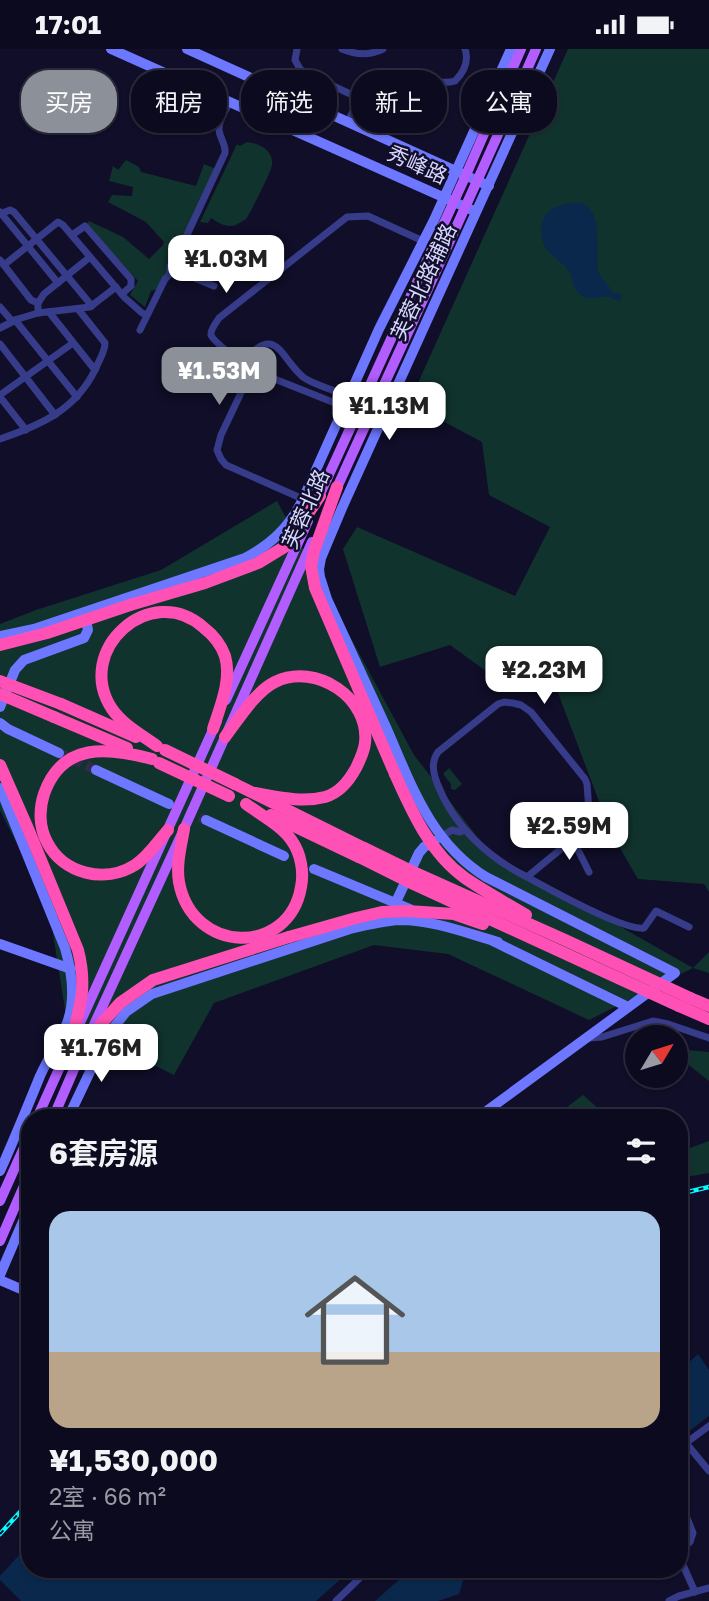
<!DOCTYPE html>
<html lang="zh">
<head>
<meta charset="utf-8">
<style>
  body { margin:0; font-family:"Golos Text","Noto Sans SC",sans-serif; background:#1a182b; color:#f1f3f6; height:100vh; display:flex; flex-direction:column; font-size:26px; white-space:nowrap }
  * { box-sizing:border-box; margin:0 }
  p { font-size:23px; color:#9a9aa4 }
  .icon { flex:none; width:38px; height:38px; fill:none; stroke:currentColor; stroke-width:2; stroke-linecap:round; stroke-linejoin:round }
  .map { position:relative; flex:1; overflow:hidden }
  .details { position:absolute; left:21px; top:1060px; width:667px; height:469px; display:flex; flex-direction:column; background:#0c0a1e; border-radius:28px; box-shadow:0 2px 5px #0004,0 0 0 2px #2c2b3c }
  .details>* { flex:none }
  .banner { position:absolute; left:21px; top:21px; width:668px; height:63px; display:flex; gap:14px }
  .needle { width:46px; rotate:52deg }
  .tools { position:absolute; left:625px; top:976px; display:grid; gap:14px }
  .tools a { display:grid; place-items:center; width:63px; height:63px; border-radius:50%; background:#0c0a1e; box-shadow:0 2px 5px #0004,0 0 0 2px #2c2b3c; font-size:35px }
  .price { position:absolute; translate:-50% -60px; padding:0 16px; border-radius:14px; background:#fff; color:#222; font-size:23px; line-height:46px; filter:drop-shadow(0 2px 4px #0008) }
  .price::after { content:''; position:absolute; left:50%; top:42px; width:21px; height:16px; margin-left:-10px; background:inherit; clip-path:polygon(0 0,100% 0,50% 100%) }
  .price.on { background:#8c9099; color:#fff }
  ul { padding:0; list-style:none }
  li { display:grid; align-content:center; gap:14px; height:371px; padding:0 28px }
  li span { display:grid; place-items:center; height:217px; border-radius:21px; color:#555 }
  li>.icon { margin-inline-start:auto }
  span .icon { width:126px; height:126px; fill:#fffc; stroke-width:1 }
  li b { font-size:30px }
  h2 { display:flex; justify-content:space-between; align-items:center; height:84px; padding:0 28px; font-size:30px }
  .chip { padding:0 24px; border-radius:28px; background:#0c0a1e; box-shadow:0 2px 5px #0004,0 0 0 2px #2c2b3c; font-size:24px; line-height:63px }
  .chip.on { background:#8c9099; color:#fff }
  .status { display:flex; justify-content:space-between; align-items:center; height:49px; padding:0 35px; background:#0c0a1e; direction:ltr }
  .status svg { height:19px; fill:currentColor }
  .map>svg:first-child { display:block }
</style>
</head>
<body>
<div class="status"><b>17:01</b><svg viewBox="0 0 49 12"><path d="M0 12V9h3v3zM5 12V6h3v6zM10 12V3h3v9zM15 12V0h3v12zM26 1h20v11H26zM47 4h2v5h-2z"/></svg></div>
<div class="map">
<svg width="709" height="1552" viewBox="0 0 709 1552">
  <rect width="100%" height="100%" fill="#100e28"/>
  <g fill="#11332e">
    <polygon points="568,0 709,0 709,843 704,835 638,830 611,784 555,636 512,641 450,596 380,618 343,500 357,478 515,547 550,478 489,446 482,393 409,354"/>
    <path d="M247,93C260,94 274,102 272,116C272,121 249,167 246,170C245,171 237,175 236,176C226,179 219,174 211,169L208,174L200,173L237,95L240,97Z"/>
    <polygon points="126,111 139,118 141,123 196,137 204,115 216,120 169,221 158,240 151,242 145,258 130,246 138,232 87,176 89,172 123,188 149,210 163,196 164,193 146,173 108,153 112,146 132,147 133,138 109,132 113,117 118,121"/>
    <polygon points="277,452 414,706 489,803 693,919 709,903 709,924 693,919 589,971 448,905 374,896 214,954 174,1026 67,973 49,859 0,761 0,575 36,561 161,521"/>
    <polygon points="449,719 462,735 455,741 451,740 451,735 443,725"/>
    <polygon points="676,1000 709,1003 709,1032 676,1006"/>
    <polygon points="583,1046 609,1069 564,1069 567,1058"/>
    <polygon points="709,1092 709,1124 679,1129 679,1103"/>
  </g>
  <g fill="#09284c">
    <path d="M570,154C574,154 578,153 581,154C605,162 595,204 598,221C600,230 609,235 613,244L622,245L620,252C618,251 611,249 609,248C600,247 590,252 582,247C573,242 573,230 569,222C564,214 555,210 549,203C539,192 538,173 549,162C555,157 563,156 570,154Z"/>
    <polygon points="698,1305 709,1321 709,1367 679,1390 679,1323"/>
    <polygon points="30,1494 30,1521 351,1521 316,1552 21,1552 0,1531 0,1527"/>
    <polygon points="410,1521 466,1521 459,1545 438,1552 375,1552"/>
  </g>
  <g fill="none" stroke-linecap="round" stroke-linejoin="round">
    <g stroke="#2e2c48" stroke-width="10" stroke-dasharray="10 5" stroke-linecap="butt">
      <polyline points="59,704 96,721"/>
      <polyline points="172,756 206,771"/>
    </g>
    <g stroke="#373c8a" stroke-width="7">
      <path d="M297,0L295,11L300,20L305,24L359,49L388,58C400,53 407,39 421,34C432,30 443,36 455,32C464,23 469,12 465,0"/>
      <path d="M342,0C356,6 369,7 383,0"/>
      <polyline points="348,73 359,49"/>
      <polyline points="0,163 58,234"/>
      <polyline points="0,165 10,161 14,163 92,257"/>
      <polyline points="72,186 85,177 131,230 131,237 122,245"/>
      <polyline points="0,211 31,251 38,254"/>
      <polyline points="4,216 58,173 63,176 125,249 142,264 147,266"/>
      <path d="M170,225V217L180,201L225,104C226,95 220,90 219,81C218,72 226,61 230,53"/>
      <polyline points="0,258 12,272"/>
      <polyline points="49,263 95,321"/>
      <polyline points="38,264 38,254 44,245 90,208"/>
      <polyline points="15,271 77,348"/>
      <polyline points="0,279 18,270 38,264 90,258 116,238"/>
      <polyline points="140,281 165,230 172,223 182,224 214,237"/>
      <polyline points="0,295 55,366"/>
      <polyline points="0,346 73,294"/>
      <path d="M349,347C338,343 312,335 303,328C280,308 276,275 245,311L243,312L238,311C233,307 213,292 211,286C210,281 216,274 219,269L347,168L368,167L423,192"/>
      <polyline points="0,348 26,381"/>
      <path d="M0,390C41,376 76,361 96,319C99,311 105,303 105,294L78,260"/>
      <polyline points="303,450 226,416 221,410 217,401 221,386 248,329 262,325 345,358"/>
      <polyline points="441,788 452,781 460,783 465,781"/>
      <polyline points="573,791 589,823"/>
      <path d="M527,828L590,776L587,735L585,730L531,663L521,656L513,654L504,653L498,655L438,703C431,713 433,723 437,734C453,776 487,808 527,828C549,840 624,882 644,879L656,862L689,878"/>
      <polyline points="589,989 602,988 653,972 668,975 709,989"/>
      <polyline points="686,1394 709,1422"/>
      <polyline points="679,1399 709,1377"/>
      <polyline points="679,1468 687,1469 693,1484 690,1493 679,1503"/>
      <polyline points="679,1507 695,1543"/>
      <polyline points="336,1552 368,1521"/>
      <polyline points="669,1552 679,1547 709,1539"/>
    </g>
    <g stroke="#6d77ff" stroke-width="10">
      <polyline points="111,0 472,161"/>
      <polyline points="187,0 489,137"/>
      <path d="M0,587L34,580L245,509C272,495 290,477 303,450L379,280L434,171L511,0"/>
      <polyline points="0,658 15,621 24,611 84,589 88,581 85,566"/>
      <polyline points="0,674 8,680 59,704"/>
      <polyline points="96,721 169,755"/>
      <path d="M0,739L65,899C72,923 76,950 67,974C60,992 48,1009 40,1027C27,1059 14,1091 0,1122"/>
      <polyline points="206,771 284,807"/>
      <polyline points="314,820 410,860"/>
      <polyline points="395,855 419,804 424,798 435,792"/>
      <polyline points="493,892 628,958"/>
      <polyline points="0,895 71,920"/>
      <path d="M68,1069L107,987L126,963L152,945L350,880C366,876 382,872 400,871C433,871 466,884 498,893"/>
      <path d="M477,1069L675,924L486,828C430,793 411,735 386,678C366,635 347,593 327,550L320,528L319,520L321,509L342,459L550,0"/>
      <polyline points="0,1226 30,1156"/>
      <polyline points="0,1231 30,1244"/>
    </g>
    <g stroke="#b25dff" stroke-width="10">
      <path d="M335,443C402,295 471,149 536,0"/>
      <polyline points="316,454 466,126 521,0"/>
      <polyline points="226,651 308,472"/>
      <polyline points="79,976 217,672"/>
      <polyline points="37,1069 72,991"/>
      <polyline points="53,1069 81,1004 184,780 312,493"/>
      <polyline points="0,1152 30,1085"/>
      <polyline points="0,1192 30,1123"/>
    </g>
    <g stroke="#ff51b5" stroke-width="12">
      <polyline points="337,438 314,502 311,517 315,539 395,725"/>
      <polyline points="130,556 205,534 258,514 286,497 320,447"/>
      <polyline points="61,655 136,688"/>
      <polyline points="54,668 127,699"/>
      <path d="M225,688C238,671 256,642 275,633C316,613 370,649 365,694C364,703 360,711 356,719C349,732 339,744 325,748C302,754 278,748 255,744"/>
      <path d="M157,697C142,686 123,676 112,660C73,601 151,532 203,578C212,585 221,595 225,607C232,631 220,658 213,680"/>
      <path d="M152,710C108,698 62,693 44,745C39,760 39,778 47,793C63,825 105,835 135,816C148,808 158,792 168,781"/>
      <path d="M0,716L29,782L78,901C88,940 79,960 70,997"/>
      <polyline points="235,735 364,799"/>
      <polyline points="271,766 359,808"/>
      <path d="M184,780C181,797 176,816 179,833C192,905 289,908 301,838C304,823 301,805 292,792C282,777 261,766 246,755"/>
      <polyline points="690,949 709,957"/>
      <polyline points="679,957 709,970"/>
      <polyline points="81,1004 102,974 120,954 153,931 289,888"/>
    </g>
    <g stroke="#02feff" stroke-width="4.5">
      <g id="rail">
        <polyline points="679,1145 709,1138"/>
        <polyline points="0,1485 30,1452"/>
      </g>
    </g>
    <use href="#rail" stroke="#100e28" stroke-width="2" stroke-dasharray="5" stroke-linecap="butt"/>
    <g stroke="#ff51b5" stroke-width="12">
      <polyline points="0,596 47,584 130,556"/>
      <polyline points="0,632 61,655"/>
      <polyline points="0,645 54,668"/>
      <polyline points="165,701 235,735"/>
      <polyline points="159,714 229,747"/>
      <path d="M395,725C412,763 430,804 465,829C484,842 506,854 526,866"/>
      <polyline points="364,799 411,822 565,891 690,949"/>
      <polyline points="359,808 407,832 679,957"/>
      <polyline points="289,888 356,869 382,863 407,862 454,865 483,875"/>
    </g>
  </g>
  <g text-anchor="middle" stroke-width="5" stroke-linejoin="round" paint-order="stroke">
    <g font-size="21" fill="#d6d6ff" stroke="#100e28">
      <text transform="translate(417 116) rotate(24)" y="7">秀峰路</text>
      <text transform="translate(424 233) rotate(-65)" y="7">芙蓉北路辅路</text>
      <text transform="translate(306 460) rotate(-66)" y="7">芙蓉北路</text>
    </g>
  </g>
</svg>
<div class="tools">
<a><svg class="needle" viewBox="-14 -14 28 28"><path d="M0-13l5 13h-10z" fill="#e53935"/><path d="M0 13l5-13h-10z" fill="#9a9aa4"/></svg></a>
</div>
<b class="price" style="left:226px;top:246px">¥1.03M</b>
<b class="price on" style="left:219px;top:358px">¥1.53M</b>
<b class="price" style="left:389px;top:393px">¥1.13M</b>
<b class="price" style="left:544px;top:657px">¥2.23M</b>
<b class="price" style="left:569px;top:813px">¥2.59M</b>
<b class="price" style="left:101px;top:1035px">¥1.76M</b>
<div class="banner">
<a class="chip on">买房</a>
<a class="chip">租房</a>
<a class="chip">筛选</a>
<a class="chip">新上</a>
<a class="chip">公寓</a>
</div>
<section class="details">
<h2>6套房源<svg class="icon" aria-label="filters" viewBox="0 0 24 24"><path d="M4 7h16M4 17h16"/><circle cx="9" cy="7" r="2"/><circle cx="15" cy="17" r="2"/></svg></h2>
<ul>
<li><span style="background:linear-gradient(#a9c7e8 65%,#b9a48a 0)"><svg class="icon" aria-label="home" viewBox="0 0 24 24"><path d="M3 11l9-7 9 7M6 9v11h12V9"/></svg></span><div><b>¥1,530,000</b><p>2室 · 66 m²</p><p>公寓</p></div></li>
</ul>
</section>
</div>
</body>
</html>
